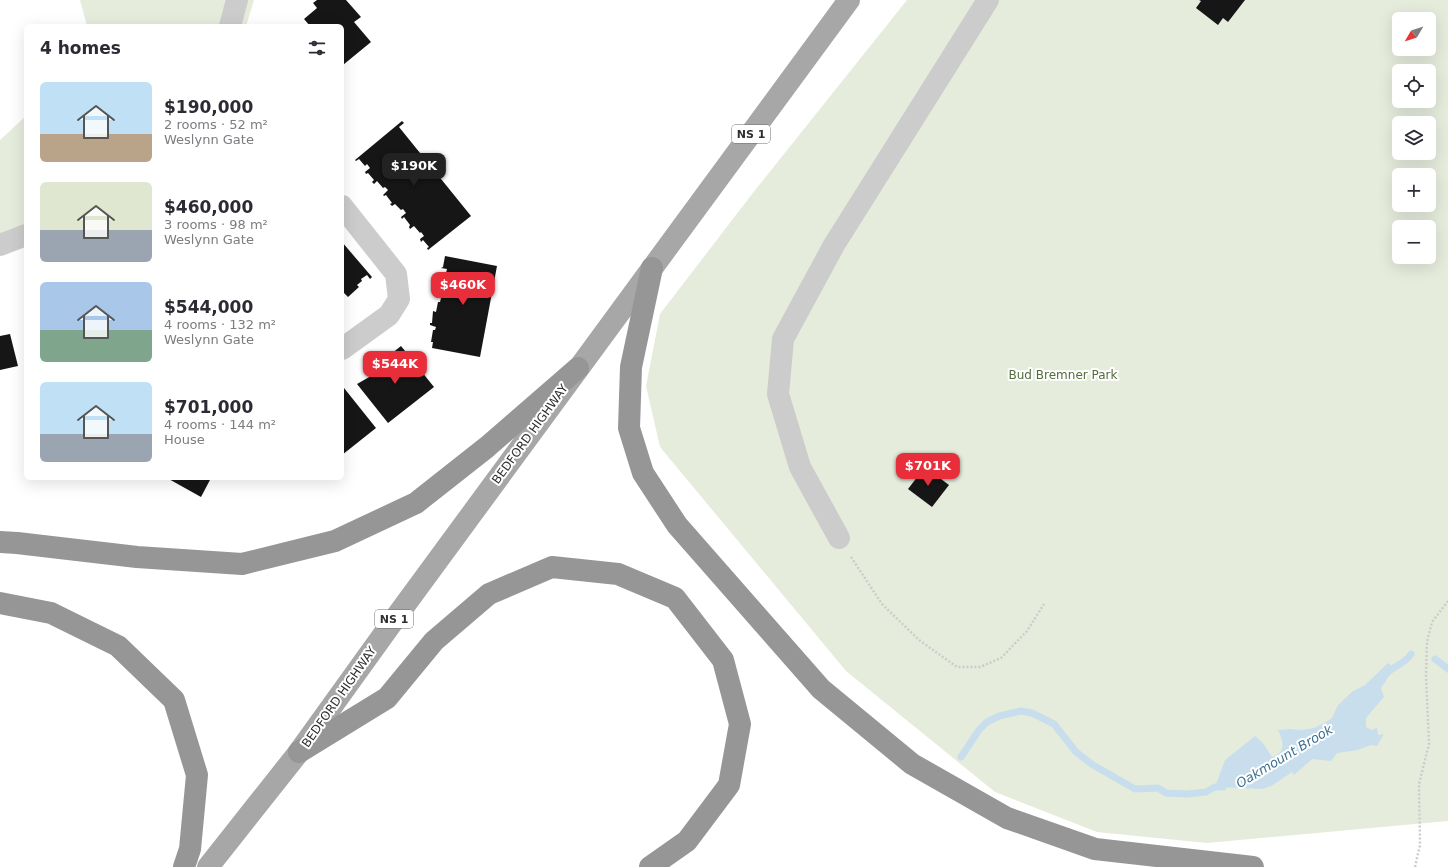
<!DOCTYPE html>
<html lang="en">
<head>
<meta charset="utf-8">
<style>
  body { margin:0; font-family:"DejaVu Sans",sans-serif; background:#f2f2f3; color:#2b2b33; height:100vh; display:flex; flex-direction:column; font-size:15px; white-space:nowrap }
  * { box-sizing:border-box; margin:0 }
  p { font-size:13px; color:#7c7c81 }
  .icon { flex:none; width:22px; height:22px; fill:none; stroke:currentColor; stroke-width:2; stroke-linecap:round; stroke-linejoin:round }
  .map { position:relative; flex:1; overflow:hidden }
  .sheet { position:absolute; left:24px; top:24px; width:320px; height:456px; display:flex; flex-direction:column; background:#fff; border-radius:6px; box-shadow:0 4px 16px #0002 }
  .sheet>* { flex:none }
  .needle { width:26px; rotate:231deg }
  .fabs { position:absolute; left:1392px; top:12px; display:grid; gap:8px }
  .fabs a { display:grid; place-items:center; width:44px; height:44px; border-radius:6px; background:#fff; box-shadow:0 4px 16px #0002; font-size:20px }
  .price { position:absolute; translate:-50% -34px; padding:0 9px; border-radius:8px; background:#e92e3b; color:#fff; font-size:13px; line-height:26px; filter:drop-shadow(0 1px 2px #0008) }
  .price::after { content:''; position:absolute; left:50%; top:24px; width:12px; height:9px; margin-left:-6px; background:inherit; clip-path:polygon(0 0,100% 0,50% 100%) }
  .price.current { background:#222; color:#fff }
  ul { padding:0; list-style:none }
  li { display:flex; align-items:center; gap:12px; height:100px; padding:0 16px }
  li span { display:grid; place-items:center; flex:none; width:112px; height:80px; border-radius:6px; color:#555 }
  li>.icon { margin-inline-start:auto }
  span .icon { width:48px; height:48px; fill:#fffc; stroke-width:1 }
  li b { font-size:17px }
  h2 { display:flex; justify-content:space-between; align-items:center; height:48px; padding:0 16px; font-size:17px }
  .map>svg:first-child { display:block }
</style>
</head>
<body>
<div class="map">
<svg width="1448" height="867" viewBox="0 0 1448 867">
  <rect width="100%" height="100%" fill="#fff"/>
  <g fill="#e5ecdc" fill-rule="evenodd">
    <polygon points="80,0 254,0 246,26 87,26"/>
    <path d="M907,0H1448V821L1207,843L1097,832L995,792L846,671L660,447L646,386L660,314L752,194ZM1399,19H1429V49H1399ZM1399,71H1429V101H1399ZM1399,123H1429V153H1399ZM1399,175H1429V205H1399ZM1399,227H1429V257H1399Z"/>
    <polygon points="26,116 26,240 0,252 0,140"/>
  </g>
  <path fill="#c8deed" d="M1388,663L1393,667L1386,681L1381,688L1384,697L1366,718V727L1372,730L1377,728L1378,735L1384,734L1377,746L1371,745L1358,750L1337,753L1331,761L1312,759L1294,775L1292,772L1273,785L1263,789L1215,787L1225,760L1255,736L1263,743L1272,757C1287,753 1283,740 1278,730L1290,729L1301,730L1314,728L1324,723L1332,718L1338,705L1353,691L1365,685Z"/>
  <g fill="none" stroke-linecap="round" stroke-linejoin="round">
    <g stroke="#c8deed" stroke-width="7">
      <polyline points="1435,659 1448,669"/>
      <path d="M1387,673C1395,665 1405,664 1411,654"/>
      <polyline points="961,757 979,730 987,722 999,716 1021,711 1032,713 1054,724 1076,752 1093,765 1135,789 1158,788 1166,793 1187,794 1206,792 1215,787 1223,787"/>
    </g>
  </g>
  <g fill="#161616">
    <polygon points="317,0 346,0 361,17 354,22 371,42 343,65 342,26 310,26 304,19 317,8 313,3"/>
    <polygon points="1199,0 1245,0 1228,22 1223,18 1218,25 1196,8 1201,1"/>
    <polygon points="402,121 404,123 399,127 471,216 428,250 427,248 429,247 423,240 421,242 420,239 424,236 421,232 420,233 414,226 410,229 409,227 410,225 404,217 402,219 401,217 406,213 403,209 401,210 395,204 392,206 390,204 392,203 386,195 384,196 383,195 388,190 385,187 383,188 377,181 374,184 372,182 374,180 368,173 366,174 365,172 370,168 367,164 365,166 359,159 356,161 355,160"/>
    <polygon points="342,242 372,277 370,279 367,275 361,279 362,281 357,285 359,287 348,297 344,293 342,295"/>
    <polygon points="445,256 497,266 480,357 432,348 433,342 431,342 433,330 435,330 436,327 430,325 430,323 432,323 433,311 436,312 438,302 440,302 441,298 435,297 436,294 437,294 438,283 441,284 444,273 446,273 447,269 441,268 443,267"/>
    <polygon points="10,334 18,366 0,370 0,336"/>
    <polygon points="401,346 434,387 388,423 357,384 371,376 368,372 378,364 380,366 393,357 391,354"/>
    <polygon points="344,388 376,428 342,455 342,389"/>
    <polygon points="925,467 949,485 932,507 908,489"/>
    <polygon points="167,478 211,478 201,497"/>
  </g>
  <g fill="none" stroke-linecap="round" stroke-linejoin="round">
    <g stroke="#ccc" stroke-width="2.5" stroke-dasharray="2 2" stroke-linecap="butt">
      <polyline points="851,557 882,604 919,640 957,667 980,667 1001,658 1027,631 1044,604"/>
      <polyline points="1415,867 1420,845 1419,784 1429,744 1426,675 1427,642 1432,622 1448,601"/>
    </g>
    <g stroke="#ccc" stroke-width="22">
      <polyline points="230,26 237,0"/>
      <polyline points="342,206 396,274 399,299 389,315 342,349"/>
      <polyline points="0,245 26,235"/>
      <polyline points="839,538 800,467 778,394 783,339 834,245 988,0"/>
    </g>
    <polyline stroke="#a7a7a7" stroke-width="22" points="208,867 299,752 399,613 849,0"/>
    <g stroke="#969696" stroke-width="22">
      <polyline points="652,268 631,367 629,428 643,473 677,525 821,689 912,764 1007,818 1095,849 1253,867"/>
      <polyline points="0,542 17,543 137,557 242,564 335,541 416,503 487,447 578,368"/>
      <polyline points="0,603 51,613 118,646 174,700 197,775 190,849 184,867"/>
      <polyline points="299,752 387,698 434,641 489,594 552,567 618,574 675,598 723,660 740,724 729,785 687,841 650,867"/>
    </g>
  </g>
  <g text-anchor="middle" stroke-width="4" stroke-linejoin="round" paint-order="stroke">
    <g fill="#fff" stroke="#6d6d6d" stroke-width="1">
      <rect x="732" y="125" width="38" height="18" rx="3"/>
      <rect x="375" y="610" width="38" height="18" rx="3"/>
    </g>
    <g font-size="11" font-weight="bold" fill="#2f2f2f">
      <text x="751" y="138">NS 1</text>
      <text x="394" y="623">NS 1</text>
    </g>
    <g font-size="12" fill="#526c3b" stroke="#fff">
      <text x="1063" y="379">Bud Bremner Park</text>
    </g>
    <g font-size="12" fill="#2f2f2f" stroke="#fff">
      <text transform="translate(530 434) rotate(-54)" y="4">BEDFORD HIGHWAY</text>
      <text transform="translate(339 697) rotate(-55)" y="4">BEDFORD HIGHWAY</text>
    </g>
    <g font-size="13" font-style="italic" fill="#3b7193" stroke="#fff">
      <text transform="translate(1284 756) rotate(-31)" y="5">Oakmount Brook</text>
    </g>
  </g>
</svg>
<div class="fabs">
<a><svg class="needle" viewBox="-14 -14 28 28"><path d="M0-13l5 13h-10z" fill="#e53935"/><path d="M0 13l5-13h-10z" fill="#7c7c81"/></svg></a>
<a><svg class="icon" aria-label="locate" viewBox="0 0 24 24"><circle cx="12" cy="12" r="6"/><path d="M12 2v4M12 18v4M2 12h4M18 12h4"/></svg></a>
<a><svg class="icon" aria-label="layers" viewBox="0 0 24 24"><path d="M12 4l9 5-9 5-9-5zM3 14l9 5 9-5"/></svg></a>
<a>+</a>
<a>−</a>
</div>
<b class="price current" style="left:414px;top:187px">$190K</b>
<b class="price" style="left:463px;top:306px">$460K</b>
<b class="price" style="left:395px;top:385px">$544K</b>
<b class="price" style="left:928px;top:487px">$701K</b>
<section class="sheet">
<h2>4 homes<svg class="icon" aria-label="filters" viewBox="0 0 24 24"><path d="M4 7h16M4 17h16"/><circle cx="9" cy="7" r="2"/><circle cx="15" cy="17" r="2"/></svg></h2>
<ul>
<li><span style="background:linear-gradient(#bfe0f5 65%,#b9a48a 0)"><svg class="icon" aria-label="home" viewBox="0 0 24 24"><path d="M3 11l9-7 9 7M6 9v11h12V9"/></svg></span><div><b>$190,000</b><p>2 rooms · 52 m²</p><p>Weslynn Gate</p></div></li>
<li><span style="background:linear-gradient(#dfe7d0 60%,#9aa5b1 0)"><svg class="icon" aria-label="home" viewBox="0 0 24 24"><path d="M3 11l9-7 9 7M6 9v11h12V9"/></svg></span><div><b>$460,000</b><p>3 rooms · 98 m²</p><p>Weslynn Gate</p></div></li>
<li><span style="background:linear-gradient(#a9c7e8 60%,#7fa58c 0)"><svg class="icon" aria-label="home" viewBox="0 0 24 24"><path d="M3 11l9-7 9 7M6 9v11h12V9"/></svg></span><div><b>$544,000</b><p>4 rooms · 132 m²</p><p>Weslynn Gate</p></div></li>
<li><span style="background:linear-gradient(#bfe0f5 65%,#9aa5b1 0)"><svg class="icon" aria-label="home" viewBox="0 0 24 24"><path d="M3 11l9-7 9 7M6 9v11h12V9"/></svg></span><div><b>$701,000</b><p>4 rooms · 144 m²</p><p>House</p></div></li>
</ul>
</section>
</div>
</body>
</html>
